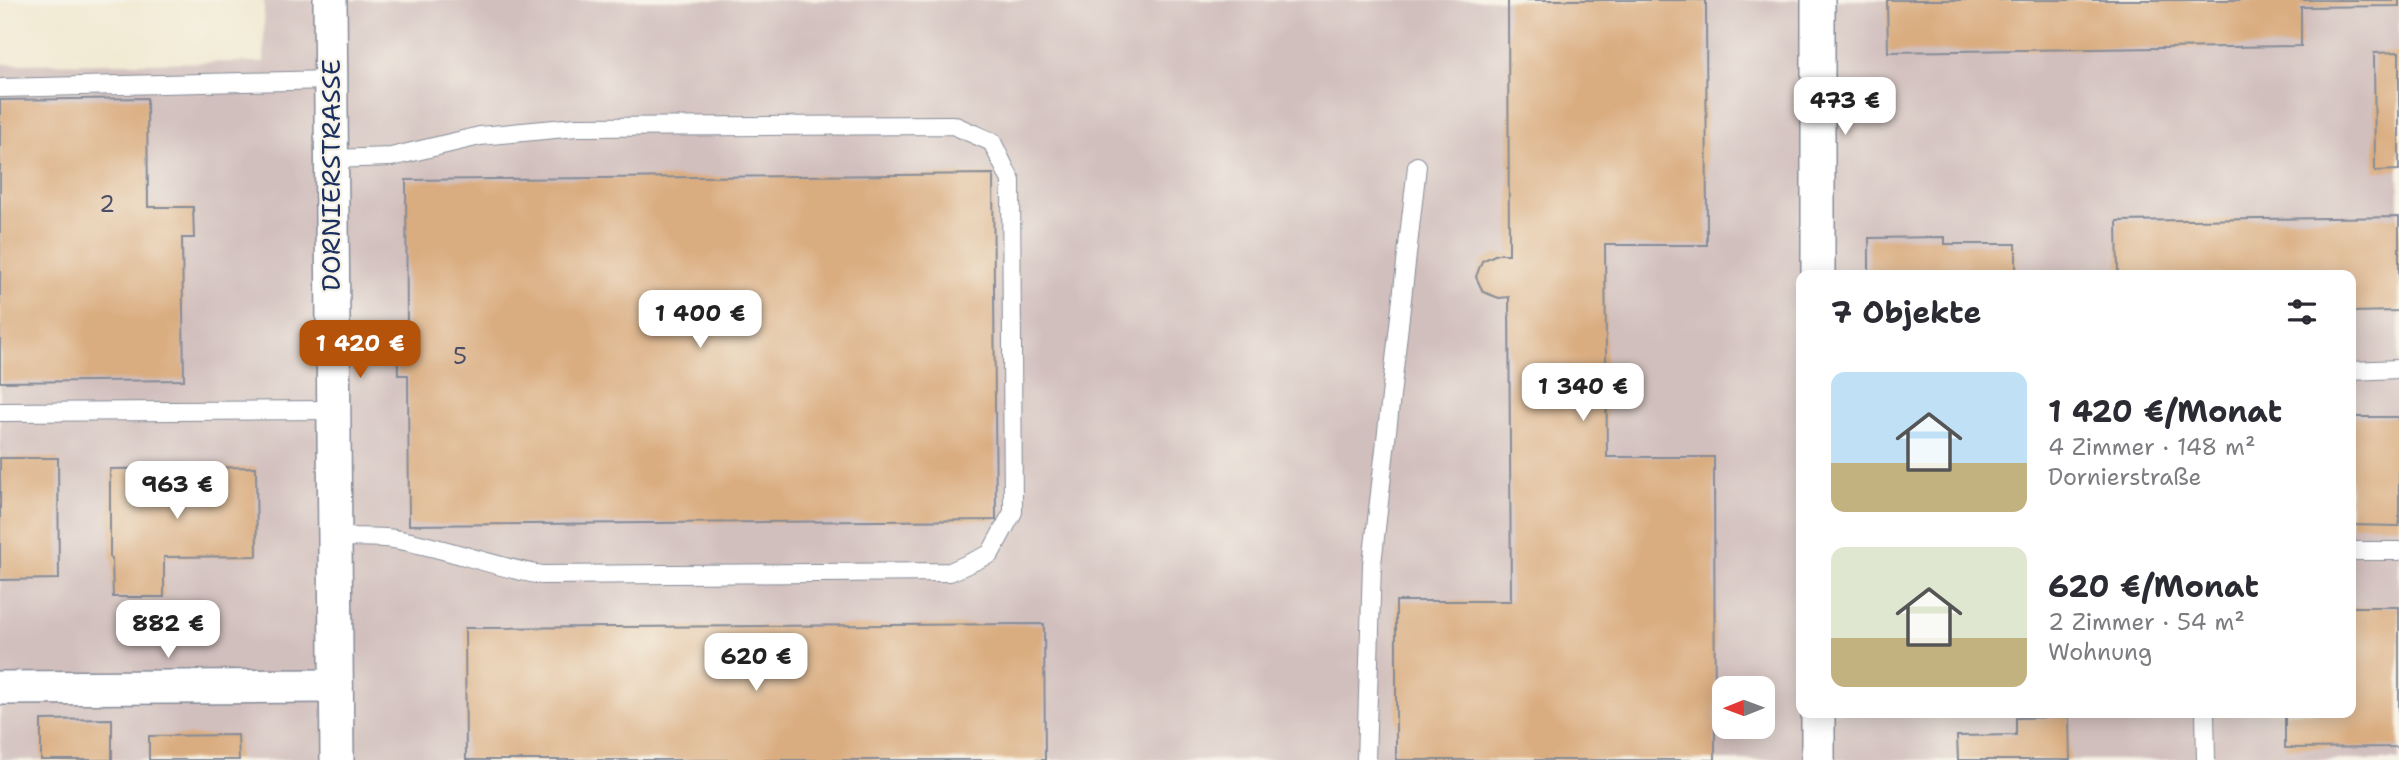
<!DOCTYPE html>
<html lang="de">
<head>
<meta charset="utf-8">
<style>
  body { margin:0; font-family:"Shantell Sans",sans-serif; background:#f2f2f3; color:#2b2b33; height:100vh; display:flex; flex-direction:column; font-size:26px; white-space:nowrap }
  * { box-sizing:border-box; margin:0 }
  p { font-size:23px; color:#7c7c81 }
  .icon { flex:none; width:38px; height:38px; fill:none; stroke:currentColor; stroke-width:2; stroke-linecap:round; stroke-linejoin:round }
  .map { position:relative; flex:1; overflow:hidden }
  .side { position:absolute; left:1796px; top:270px; width:560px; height:448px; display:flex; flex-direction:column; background:#fff; border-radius:14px; box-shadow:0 4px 18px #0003 }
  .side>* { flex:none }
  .needle { width:46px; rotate:269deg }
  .controls { position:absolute; left:1712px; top:676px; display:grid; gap:14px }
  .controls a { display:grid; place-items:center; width:63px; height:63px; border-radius:14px; background:#fff; box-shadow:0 4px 18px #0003; font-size:35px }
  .price { position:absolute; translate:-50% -60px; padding:0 16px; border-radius:14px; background:#fff; color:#222; font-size:23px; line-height:46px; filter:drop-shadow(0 2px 4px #0008) }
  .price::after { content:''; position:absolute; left:50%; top:42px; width:21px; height:16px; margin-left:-10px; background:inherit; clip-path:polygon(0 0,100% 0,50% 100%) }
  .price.active { background:#b45309; color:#fff }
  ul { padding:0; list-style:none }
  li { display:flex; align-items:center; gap:21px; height:175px; padding:0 35px }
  li span { display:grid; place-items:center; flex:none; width:196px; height:140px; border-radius:14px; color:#555 }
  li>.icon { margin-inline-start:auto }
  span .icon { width:84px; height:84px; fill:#fffc; stroke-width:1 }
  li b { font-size:30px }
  h2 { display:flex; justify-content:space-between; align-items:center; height:84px; padding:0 35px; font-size:30px }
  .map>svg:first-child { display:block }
</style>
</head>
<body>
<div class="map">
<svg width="2399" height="760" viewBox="0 0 2399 760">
  <rect width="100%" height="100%" fill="#f7f3e8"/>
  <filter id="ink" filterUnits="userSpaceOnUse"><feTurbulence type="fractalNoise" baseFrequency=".0143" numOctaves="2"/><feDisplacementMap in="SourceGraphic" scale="14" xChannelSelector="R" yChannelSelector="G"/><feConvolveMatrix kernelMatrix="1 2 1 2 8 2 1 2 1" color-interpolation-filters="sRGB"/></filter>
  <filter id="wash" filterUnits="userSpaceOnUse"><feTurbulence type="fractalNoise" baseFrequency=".00686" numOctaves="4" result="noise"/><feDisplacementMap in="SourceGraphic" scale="28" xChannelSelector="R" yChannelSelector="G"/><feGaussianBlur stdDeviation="1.57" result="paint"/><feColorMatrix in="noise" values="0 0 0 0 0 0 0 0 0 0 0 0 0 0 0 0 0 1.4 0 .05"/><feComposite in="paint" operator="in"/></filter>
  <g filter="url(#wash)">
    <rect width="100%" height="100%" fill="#f1ead3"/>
    <path fill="#d1bfbd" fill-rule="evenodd" d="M264,0H2399V760H0V64L264,62ZM1801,275H2350V712H1801ZM1724,688H1762V726H1724Z"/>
    <g id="blocks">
      <g fill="#daad81">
        <polygon points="1508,0 1706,0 1707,245 1605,245 1607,457 1714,457 1715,760 1396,760 1396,601 1511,601 1509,297 1499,298 1483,292 1476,277 1482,261 1497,254 1509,254"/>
        <polygon points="1887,0 2399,0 2399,6 2301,7 2301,46 1888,52"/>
        <polygon points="2399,52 2399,170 2375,171 2374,53"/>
        <polygon points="147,98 148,207 193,207 194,238 182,238 184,380 0,382 0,100"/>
        <polygon points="993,174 996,520 409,525 408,375 398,375 397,330 407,330 406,180"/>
        <polygon points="2399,217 2399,311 2350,312 2350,275 2118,275 2117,221"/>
        <polygon points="1945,237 1945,244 2016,244 2016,275 1869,275 1869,238"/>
        <polygon points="2350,417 2399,417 2399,526 2350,525"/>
        <polygon points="0,458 58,458 59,579 0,580"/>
        <polygon points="256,467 257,556 164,557 164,597 113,597 112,558 110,558 110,469"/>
        <polygon points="2350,607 2399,607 2399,747 2285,748 2285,712 2350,712"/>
        <polygon points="1044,624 1045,760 466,760 465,628"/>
        <polygon points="2069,717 2070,760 1958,760 1957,736 2016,735 2016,718"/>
        <polygon points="112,719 112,760 41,760 41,720"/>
        <polygon points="238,735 239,760 149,760 149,736"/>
      </g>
    </g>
  </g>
  <g filter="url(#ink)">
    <use href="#blocks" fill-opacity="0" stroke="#868c98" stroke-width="2"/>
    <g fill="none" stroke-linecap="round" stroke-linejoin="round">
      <g stroke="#868c98" stroke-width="20">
        <g id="lane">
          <polyline points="0,88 331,80"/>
          <path d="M331,159L391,157L480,136L576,127L953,125L992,142L1011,181L1013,512L990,554L950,572L542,575C492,567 445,547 394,539C375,536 354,538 335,537"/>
          <polyline points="2350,371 2399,369"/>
          <polyline points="0,412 333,410"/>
          <polyline points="2350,551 2399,551"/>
          <polyline points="2205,712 2206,760"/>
          <polyline points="1366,760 1372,564 1417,166"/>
        </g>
      </g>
      <g stroke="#868c98" stroke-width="36">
        <g id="street">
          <polyline points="330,0 337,760"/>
          <polyline points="1818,275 1818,0"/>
          <polyline points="0,688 336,686"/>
          <polyline points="1818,760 1818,712"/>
        </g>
      </g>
      <use href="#lane" stroke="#fff" stroke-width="18"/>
      <use href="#street" stroke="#fff" stroke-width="33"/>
    </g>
  </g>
  <g text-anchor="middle" stroke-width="5" stroke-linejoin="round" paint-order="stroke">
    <g font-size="23" fill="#4b4e67">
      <text x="107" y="212">2</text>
      <text x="460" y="364">5</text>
    </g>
    <g font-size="26" fill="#1b2f5e" stroke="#f7f3e8">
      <text transform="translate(331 175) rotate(-90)" y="9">DORNIERSTRASSE</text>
    </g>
  </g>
</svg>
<div class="controls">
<a><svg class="needle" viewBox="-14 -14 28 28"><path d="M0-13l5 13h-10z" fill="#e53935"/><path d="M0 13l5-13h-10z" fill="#7c7c81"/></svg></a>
</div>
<b class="price" style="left:1845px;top:137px">473 €</b>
<b class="price" style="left:700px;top:350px">1 400 €</b>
<b class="price active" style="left:360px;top:380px">1 420 €</b>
<b class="price" style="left:1583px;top:423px">1 340 €</b>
<b class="price" style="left:177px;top:521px">963 €</b>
<b class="price" style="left:168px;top:660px">882 €</b>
<b class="price" style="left:756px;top:693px">620 €</b>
<section class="side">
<h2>7 Objekte<svg class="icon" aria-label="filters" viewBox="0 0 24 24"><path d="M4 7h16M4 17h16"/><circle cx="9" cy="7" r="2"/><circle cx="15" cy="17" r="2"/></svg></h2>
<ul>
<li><span style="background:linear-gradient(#bfe0f5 65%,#c2b280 0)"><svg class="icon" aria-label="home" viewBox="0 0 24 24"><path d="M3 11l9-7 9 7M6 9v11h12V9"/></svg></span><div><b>1 420 €/Monat</b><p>4 Zimmer · 148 m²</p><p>Dornierstraße</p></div></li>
<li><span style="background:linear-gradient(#dfe7d0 65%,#c2b280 0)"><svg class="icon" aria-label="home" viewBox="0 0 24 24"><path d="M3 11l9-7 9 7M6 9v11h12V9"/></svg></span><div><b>620 €/Monat</b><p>2 Zimmer · 54 m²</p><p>Wohnung</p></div></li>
</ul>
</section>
</div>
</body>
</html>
